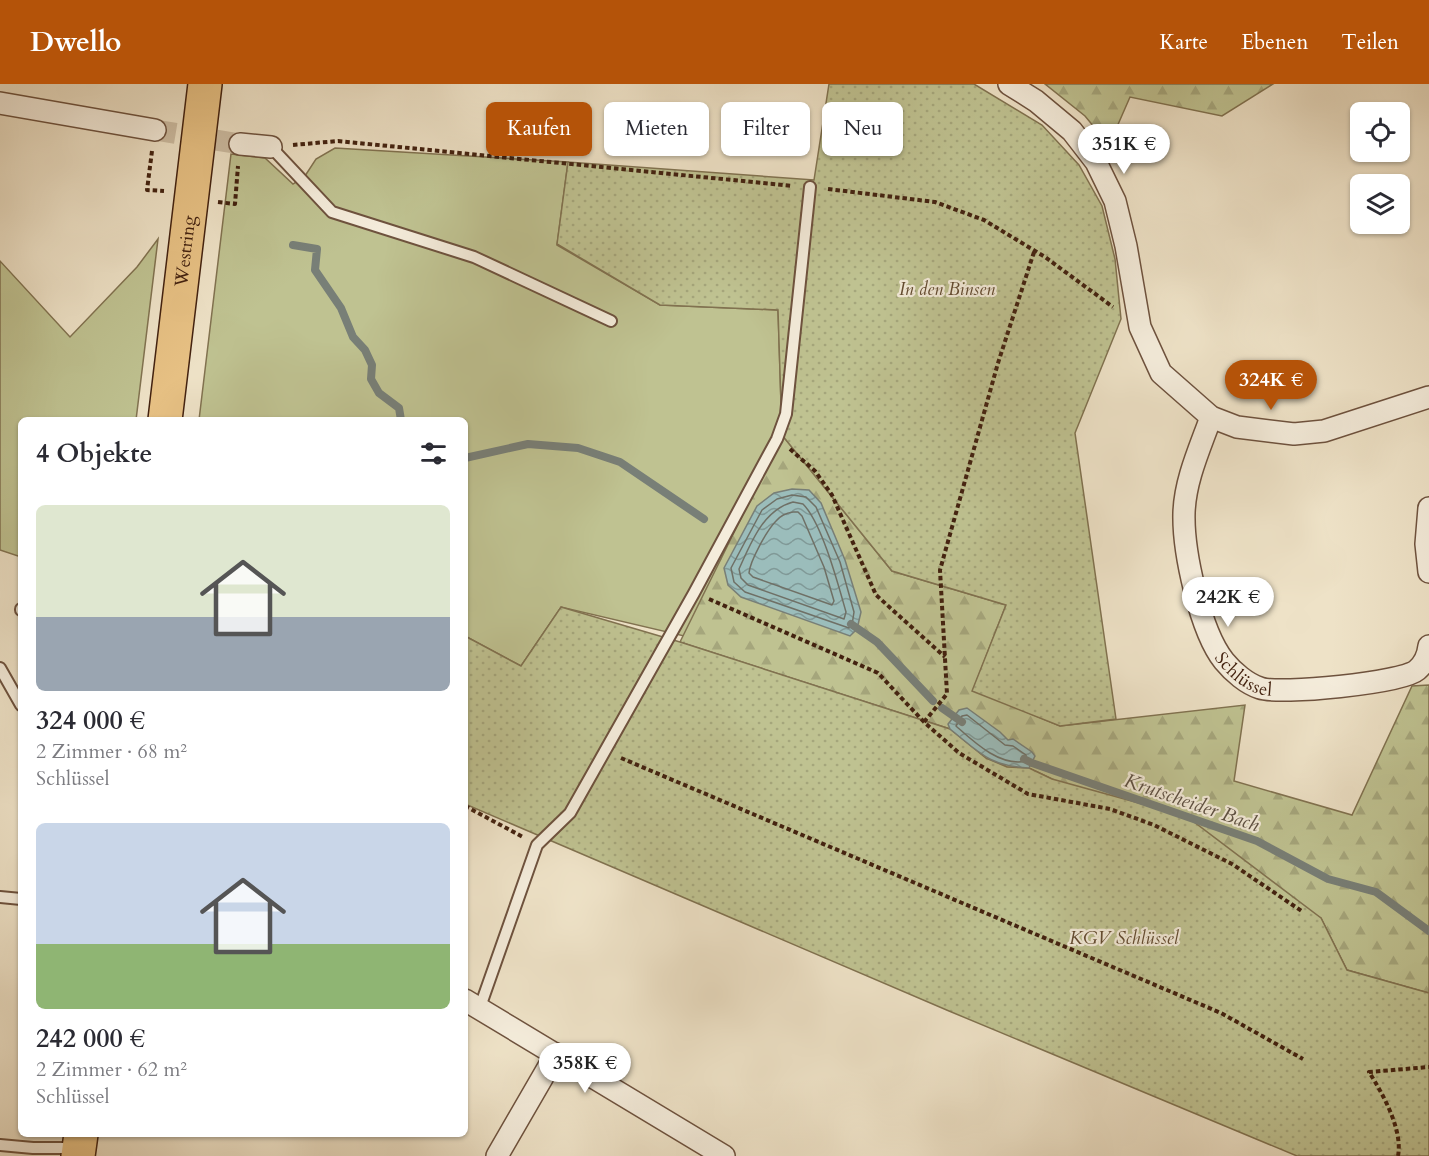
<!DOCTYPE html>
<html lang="de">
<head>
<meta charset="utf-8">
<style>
  body { margin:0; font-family:Cardo,serif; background:#f2f2f3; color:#2b2b33; height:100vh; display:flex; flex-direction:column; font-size:22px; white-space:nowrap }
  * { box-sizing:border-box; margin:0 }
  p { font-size:20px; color:#7c7c81 }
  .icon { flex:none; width:33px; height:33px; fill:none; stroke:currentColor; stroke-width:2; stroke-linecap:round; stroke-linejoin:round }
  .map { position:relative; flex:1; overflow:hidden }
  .side { position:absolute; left:18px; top:333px; width:450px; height:720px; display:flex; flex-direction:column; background:#fff; border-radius:9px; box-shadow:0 2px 4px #0004 }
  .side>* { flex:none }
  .banner { position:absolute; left:486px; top:18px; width:570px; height:54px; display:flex; gap:12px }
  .controls { position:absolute; left:1350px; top:18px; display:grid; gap:12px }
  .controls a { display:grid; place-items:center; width:60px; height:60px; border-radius:9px; background:#fff; box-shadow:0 2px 4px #0004; font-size:30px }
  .price { position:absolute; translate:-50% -51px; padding:0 14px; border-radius:21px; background:#fff; color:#222; font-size:20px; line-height:39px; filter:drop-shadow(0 2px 3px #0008) }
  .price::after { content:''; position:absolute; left:50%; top:36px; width:18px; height:14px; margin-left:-9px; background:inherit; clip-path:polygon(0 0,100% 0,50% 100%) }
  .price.on { background:#b45309; color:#fff }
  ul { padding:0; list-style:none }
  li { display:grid; align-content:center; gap:12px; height:318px; padding:0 18px }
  li span { display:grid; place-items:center; height:186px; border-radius:9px; color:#555 }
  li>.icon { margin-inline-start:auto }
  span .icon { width:108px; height:108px; fill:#fffc; stroke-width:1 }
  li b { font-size:26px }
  h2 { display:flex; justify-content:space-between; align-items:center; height:72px; padding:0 18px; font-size:26px }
  .tag { padding:0 21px; border-radius:9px; background:#fff; box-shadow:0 2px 4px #0004; font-size:21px; line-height:54px }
  .tag.on { background:#b45309; color:#fff }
  header { display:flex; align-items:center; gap:36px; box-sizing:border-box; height:84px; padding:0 30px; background:#b45309; color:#fff }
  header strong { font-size:28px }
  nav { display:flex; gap:33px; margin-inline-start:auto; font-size:21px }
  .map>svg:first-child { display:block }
</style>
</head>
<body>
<header>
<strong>Dwello</strong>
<nav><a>Karte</a><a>Ebenen</a><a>Teilen</a></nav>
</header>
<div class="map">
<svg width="1429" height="1072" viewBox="0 0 1429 1072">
  <defs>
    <pattern id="forest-firs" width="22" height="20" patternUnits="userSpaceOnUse" patternTransform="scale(1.5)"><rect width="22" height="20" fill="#bfc291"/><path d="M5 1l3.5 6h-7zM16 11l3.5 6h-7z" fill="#a5a67c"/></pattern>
    <pattern id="garden-dots" width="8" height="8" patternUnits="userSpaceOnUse" patternTransform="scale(1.5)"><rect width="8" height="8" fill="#bfc291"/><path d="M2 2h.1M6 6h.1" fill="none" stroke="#a5a67c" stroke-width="1.8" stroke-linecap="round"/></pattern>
    <pattern id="water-waves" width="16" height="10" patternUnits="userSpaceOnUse" patternTransform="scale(1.5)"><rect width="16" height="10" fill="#9bbdbb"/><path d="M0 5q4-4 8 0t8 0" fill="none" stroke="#809997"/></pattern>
  </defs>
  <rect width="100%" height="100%" fill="#eee2c7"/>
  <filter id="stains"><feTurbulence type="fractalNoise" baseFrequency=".00333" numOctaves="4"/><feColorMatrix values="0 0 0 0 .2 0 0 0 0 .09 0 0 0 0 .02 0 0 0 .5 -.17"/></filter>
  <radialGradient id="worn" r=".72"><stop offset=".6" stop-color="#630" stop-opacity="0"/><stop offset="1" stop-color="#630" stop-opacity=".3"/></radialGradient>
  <g fill="#bfc291" stroke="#817250" stroke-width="1.5">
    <polygon points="335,64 568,78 557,161 660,221 778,226 782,351 684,552 561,523 521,582 465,552 465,336 199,336 231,70 265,74 293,100 305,92 316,75"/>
    <polygon points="158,155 136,336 21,336 21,473 0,466 0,177 70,253 137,183"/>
  </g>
  <g fill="url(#forest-firs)" stroke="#817250" stroke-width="1.5">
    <polygon points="1045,0 1273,0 1222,32 1130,13 1109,61 1085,32"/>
    <polygon points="782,351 892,487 1006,521 973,606 1060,642 1245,621 1234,697 1352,731 1412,602 1429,601 1429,909 1347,886 1321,834 1052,695 1029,684 1007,683 950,645 680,558"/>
  </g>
  <g fill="url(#garden-dots)" stroke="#817250" stroke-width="1.5">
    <polygon points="829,0 974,0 1042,41 1079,81 1102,122 1115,175 1121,235 1075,349 1116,635 1060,642 972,607 1006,521 892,487 782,351 778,226 660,221 557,160 568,78 814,96"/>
    <polygon points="561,523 680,558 950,645 986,674 1007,683 1029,684 1052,695 1186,732 1321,834 1347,886 1429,909 1429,1072 1297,1072 949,927 465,720 465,552 521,582"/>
  </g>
  <g fill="url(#water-waves)" stroke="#787f77" stroke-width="1.5">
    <polygon points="792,405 809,406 821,419 845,476 861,528 857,545 850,552 741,513 728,501 724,484 757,422 774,409"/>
    <path d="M967,624L1000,648L1008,656L1013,655L1032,668L1035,672L1029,684C989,682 980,669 950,645L948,640L959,626Z"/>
  </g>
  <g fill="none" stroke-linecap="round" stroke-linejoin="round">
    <g stroke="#6f7066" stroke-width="1.5">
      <polygon points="792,411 806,413 816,423 840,478 854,528 852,541 849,544 745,508 734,498 731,484 762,426 777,415"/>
      <path d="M793,418L803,420C822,439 838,500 846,528L844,535L748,501L741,494L739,485C751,459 763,426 793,418Z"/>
      <path d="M793,428H798L802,432L824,483L834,517L832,521L753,493L749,489C750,477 767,446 776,437C781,431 786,429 793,428Z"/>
      <path d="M967,631L1005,661L1013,662L1026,671V677C1000,683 974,658 956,642L962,632Z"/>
    </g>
    <g stroke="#787f77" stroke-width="8">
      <polyline points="293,161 317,165 315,186 341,224 353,253 365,266 372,281 371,295 379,309 399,324 401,336"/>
      <polyline points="465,374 528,360 578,364 620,378 704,435"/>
      <polyline points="851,540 877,558 933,617"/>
      <polyline points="942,624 962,638"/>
      <polyline points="1024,675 1032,679 1257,757 1328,795 1376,808 1429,847"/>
    </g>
    <polyline stroke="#ccbca2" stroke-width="21" stroke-dasharray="21 10" stroke-linecap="butt" points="155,46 240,60"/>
    <g stroke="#6e523e" stroke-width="14">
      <g id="service">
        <polyline points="271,63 332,128 474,173 611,237"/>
        <polyline points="21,525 21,526"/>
        <polyline points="0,584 21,621"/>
        <polyline points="0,813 21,815"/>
        <polyline points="480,923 537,761 570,729 694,509 777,355 786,330 810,103"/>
        <polyline points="0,1061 33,1064 76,1064"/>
      </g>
    </g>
    <g stroke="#6e523e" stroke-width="24">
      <g id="minor">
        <polyline points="1009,0 1036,17 1072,47 1096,78 1115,117 1126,162 1140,243 1161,289 1211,333 1237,343 1294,350 1324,347 1429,313"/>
        <polyline points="0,19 155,46"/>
        <polyline points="240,60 271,63"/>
        <path id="s1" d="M1211,333C1200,364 1185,396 1184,429C1183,467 1200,547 1224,577C1233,588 1247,600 1260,604C1279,611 1402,599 1417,586C1424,580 1428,571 1429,562"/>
        <polyline points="1429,424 1426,460 1429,488"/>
        <polyline points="465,916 724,1072"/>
        <polyline points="497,1072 556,970"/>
      </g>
    </g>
    <g stroke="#432210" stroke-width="36">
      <g id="primary">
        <path id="s2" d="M165,336L205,0"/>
        <polyline points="78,1072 81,1050"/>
      </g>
    </g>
    <g stroke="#432210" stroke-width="4" stroke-dasharray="4.5 3" stroke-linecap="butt">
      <polyline points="293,61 338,57 793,102"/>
      <polyline points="152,67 147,106 164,107"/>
      <polyline points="828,105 935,118 984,136 1045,173 1113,223"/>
      <polyline points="218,118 235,120 238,82"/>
      <polyline points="790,365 815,387 832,411 876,511 945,573"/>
      <polyline points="709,515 878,589 924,638 959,669 1028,710 1110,725 1154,741 1232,780 1303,828"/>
      <polyline points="924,638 947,610 940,486 998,279 1034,168"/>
      <polyline points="621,674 1221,929 1303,975"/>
      <polyline points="465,722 523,753"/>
      <path d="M1398,1072C1403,1046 1383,1010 1369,988L1429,983"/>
    </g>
    <use href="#service" stroke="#f4ecdb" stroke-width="10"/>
    <use href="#minor" stroke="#f4ecdb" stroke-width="21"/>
    <use href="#primary" stroke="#e7c184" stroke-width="33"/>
  </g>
  <g text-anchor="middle" stroke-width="4.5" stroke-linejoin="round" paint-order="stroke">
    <g font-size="18" fill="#432210" stroke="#f4ecdb">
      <text dy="6" stroke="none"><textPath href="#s2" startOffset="170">Westring</textPath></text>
      <text dy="6" stroke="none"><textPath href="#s1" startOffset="280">Schlüssel</textPath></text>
    </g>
    <g font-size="18" font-style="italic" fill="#624a30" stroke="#f4ecdb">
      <text x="947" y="211">In den Binsen</text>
      <text x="1124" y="860">KGV Schlüssel</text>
    </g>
    <g font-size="20" font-style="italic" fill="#5d5043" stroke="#f4ecdb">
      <text transform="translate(1192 718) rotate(19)" y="7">Krutscheider Bach</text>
    </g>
  </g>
  <rect width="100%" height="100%" filter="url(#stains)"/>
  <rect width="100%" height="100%" fill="url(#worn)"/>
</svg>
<div class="controls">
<a><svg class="icon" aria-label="locate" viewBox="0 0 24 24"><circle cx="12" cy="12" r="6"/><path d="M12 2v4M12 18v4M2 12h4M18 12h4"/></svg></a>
<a><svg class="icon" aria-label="layers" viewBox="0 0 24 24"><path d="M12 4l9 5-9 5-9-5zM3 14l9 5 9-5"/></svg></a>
</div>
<b class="price" style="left:1124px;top:91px">351K €</b>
<b class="price on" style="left:1271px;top:327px">324K €</b>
<b class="price" style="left:1228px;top:544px">242K €</b>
<b class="price" style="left:585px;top:1010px">358K €</b>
<div class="banner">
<a class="tag on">Kaufen</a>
<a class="tag">Mieten</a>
<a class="tag">Filter</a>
<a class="tag">Neu</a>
</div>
<section class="side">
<h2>4 Objekte<svg class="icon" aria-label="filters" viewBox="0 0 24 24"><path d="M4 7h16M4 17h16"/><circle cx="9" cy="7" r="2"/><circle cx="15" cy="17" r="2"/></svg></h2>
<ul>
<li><span style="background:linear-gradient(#dfe7d0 60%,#9aa5b1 0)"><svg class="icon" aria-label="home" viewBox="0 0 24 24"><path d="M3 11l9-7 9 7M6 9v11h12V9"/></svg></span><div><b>324 000 €</b><p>2 Zimmer · 68 m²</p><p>Schlüssel</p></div></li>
<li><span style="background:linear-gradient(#c9d6e8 65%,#8fb573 0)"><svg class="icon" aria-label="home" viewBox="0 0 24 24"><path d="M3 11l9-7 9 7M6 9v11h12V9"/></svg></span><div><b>242 000 €</b><p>2 Zimmer · 62 m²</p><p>Schlüssel</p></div></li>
</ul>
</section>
</div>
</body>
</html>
